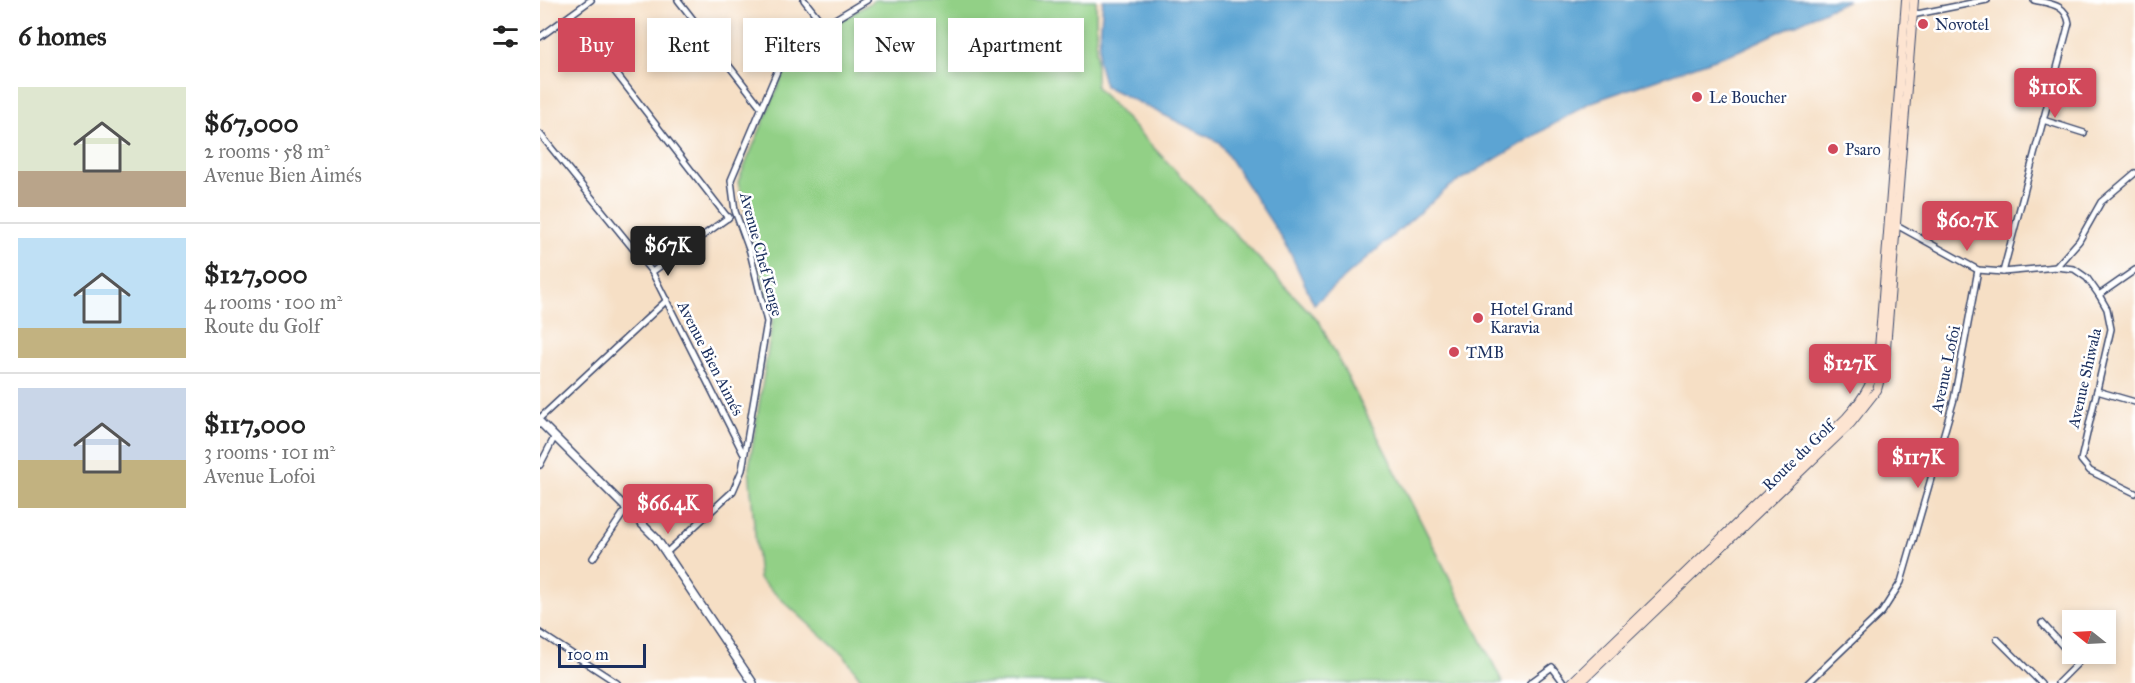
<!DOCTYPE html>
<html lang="en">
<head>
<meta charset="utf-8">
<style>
  body { margin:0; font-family:"IM FELL Great Primer",serif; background:#f2f2f2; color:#222; height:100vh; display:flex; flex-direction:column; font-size:22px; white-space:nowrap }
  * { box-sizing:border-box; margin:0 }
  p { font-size:20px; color:#767676 }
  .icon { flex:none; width:33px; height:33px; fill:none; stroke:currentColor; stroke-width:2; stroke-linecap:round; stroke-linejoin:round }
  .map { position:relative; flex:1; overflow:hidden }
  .drawer { display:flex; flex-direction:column; background:#fff; width:540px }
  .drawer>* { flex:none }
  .guide { position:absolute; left:18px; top:18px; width:570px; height:54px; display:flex; gap:12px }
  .needle { width:39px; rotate:288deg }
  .controls { position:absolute; left:1522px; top:610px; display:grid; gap:12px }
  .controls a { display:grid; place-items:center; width:54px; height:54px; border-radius:0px; background:#fff; box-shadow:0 3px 9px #0003; font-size:30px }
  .scale { position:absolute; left:18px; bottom:15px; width:88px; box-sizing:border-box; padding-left:6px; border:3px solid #1b2f5e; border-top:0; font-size:16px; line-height:21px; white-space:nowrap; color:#1b2f5e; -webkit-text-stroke:4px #fff; paint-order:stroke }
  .price { position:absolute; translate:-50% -51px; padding:0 14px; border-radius:6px; background:#d1495b; color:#fff; font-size:20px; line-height:39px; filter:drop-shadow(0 2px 3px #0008) }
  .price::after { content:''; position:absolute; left:50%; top:36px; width:18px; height:14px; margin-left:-9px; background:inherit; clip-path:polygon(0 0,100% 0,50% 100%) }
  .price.selected { background:#222; color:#fff }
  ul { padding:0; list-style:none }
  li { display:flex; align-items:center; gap:18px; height:150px; padding:0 18px }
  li+li { border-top:2px solid #e0e0e0 }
  li span { display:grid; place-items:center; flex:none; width:168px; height:120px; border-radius:0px; color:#555 }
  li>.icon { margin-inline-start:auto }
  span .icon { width:72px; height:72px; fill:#fffc; stroke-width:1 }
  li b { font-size:26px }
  h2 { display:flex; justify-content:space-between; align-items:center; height:72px; padding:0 18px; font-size:26px }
  .tag { padding:0 21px; border-radius:0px; background:#fff; box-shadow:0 3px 9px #0003; font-size:21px; line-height:54px }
  .tag.selected { background:#d1495b; color:#fff }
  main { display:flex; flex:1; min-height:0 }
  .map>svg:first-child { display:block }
</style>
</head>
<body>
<main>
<section class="drawer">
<h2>6 homes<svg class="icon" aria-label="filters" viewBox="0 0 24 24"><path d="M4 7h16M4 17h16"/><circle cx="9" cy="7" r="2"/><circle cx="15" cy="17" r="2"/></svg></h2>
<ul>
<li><span style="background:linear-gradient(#dfe7d0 70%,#b9a48a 0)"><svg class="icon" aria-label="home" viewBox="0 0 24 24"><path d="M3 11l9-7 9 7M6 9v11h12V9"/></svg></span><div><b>$67,000</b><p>2 rooms · 58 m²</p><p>Avenue Bien Aimés</p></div></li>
<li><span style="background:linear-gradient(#bfe0f5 75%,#c2b280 0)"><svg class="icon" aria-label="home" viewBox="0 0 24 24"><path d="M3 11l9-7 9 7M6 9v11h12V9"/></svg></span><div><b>$127,000</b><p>4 rooms · 100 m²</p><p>Route du Golf</p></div></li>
<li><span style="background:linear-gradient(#c9d6e8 60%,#c2b280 0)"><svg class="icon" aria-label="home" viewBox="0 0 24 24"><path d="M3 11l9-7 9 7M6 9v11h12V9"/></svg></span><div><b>$117,000</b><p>3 rooms · 101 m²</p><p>Avenue Lofoi</p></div></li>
</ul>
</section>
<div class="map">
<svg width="1595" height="683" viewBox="0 0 1595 683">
  <rect width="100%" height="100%" fill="#fff"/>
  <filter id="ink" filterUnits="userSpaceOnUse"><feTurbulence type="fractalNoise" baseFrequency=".0167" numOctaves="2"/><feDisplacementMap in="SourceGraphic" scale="12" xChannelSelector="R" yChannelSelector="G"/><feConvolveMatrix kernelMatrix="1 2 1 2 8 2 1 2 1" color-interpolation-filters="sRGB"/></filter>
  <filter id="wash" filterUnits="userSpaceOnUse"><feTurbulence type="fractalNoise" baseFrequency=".008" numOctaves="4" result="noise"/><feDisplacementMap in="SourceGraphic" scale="24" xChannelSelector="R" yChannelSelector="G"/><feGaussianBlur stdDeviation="1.35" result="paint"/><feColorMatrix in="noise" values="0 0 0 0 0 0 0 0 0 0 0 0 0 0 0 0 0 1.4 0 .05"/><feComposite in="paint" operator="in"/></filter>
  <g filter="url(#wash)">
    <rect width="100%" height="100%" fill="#f6dfc5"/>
    <polygon fill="#92d086" stroke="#568072" stroke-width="1.5" points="335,0 556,0 556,87 780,323 963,683 324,683 305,657 219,579 209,468 233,318 198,182 254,49"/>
    <polygon fill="#5ca4d3" stroke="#3c6a98" stroke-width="1.5" points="563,0 1308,0 1198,51 1049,103 909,187 774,304 747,246 679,142 565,86 558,61"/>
  </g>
  <g filter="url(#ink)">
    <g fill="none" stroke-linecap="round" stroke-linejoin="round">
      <g stroke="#3c496d" stroke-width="8">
        <g id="minor">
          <polyline points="138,0 221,107"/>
          <polyline points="264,0 283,24"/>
          <polyline points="31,15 188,218"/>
          <polyline points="1372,15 1447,0"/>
          <polyline points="0,37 51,0"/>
          <polyline points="1503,120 1544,133"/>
          <polyline points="0,134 112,272 203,453"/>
          <polyline points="1353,223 1438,270 1463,272 1516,267 1534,269 1547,278 1559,295 1567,309 1571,329 1541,460 1550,471 1595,493"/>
          <polyline points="1516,267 1539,241 1561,202 1595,173"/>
          <polyline points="112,272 189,217"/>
          <path d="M1463,272L1529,23C1526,4 1510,4 1494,0"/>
          <polyline points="1559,295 1595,270"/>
          <polyline points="1557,391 1595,402"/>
          <polyline points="0,418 127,300"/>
          <polyline points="0,465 14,438"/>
          <polyline points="126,553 193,491 202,470 227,322 210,252 195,211 191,180 247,48 327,0"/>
          <polyline points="53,558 87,508"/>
          <polyline points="1502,623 1538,663 1518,683"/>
          <polyline points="0,633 77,683"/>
          <polyline points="1457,639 1501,683"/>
          <polyline points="990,683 1012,667 1024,683"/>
          <polyline points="1268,683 1342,612 1361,582 1414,399 1438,270"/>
        </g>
      </g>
      <g stroke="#3c496d" stroke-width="10">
        <polyline id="tertiary" points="0,422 116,538 213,683"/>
      </g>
      <g stroke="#3c496d" stroke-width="10">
        <g id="secondary">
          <path d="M1031,683L1306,418C1325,397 1336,378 1339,349L1366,0"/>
          <polyline points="1040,683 1311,423 1337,390 1345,360 1374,0"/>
        </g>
      </g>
      <use href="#minor" stroke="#fff" stroke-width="5"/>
      <use href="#tertiary" stroke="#fff" stroke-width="7"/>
      <use href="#secondary" stroke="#fde4d1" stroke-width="8"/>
    </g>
  </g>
  <g fill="#d1495b" stroke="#fff" stroke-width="2">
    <circle cx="1383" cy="24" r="6"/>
    <circle cx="1157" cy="97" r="6"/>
    <circle cx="1293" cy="149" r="6"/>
    <circle cx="938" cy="318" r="6"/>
    <circle cx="914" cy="352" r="6"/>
  </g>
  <g text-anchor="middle" stroke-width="5" stroke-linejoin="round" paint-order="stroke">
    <g font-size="16" fill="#1b2f5e" stroke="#fff" text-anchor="start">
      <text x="1395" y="30">Novotel</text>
      <text x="1169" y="103">Le Boucher</text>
      <text x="1305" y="155">Psaro</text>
      <text x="950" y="315">Hotel Grand<tspan x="950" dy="18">Karavia</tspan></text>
      <text x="926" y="358">TMB</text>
    </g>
    <g font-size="16" fill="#1b2f5e" stroke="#fff">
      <text transform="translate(222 254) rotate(75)" y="6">Avenue Chef Kenge</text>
      <text transform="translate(171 358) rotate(63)" y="6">Avenue Bien Aimés</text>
      <text transform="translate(1405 369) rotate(-78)" y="6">Avenue Lofoi</text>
      <text transform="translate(1544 378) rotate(-77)" y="6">Avenue Shiwala</text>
      <text transform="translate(1258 455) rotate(-44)" y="6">Route du Golf</text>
    </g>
  </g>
</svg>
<div class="controls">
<a><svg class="needle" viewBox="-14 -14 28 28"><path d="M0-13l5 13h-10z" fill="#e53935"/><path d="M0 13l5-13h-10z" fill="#767676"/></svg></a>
</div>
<div class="scale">100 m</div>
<b class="price" style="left:1515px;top:119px">$110K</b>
<b class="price" style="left:1427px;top:252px">$60.7K</b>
<b class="price selected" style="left:128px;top:277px">$67K</b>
<b class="price" style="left:1310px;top:395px">$127K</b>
<b class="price" style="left:1378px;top:489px">$117K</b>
<b class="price" style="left:128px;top:535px">$66.4K</b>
<div class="guide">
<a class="tag selected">Buy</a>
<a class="tag">Rent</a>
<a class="tag">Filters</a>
<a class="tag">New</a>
<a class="tag">Apartment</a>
</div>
</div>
</main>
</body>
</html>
